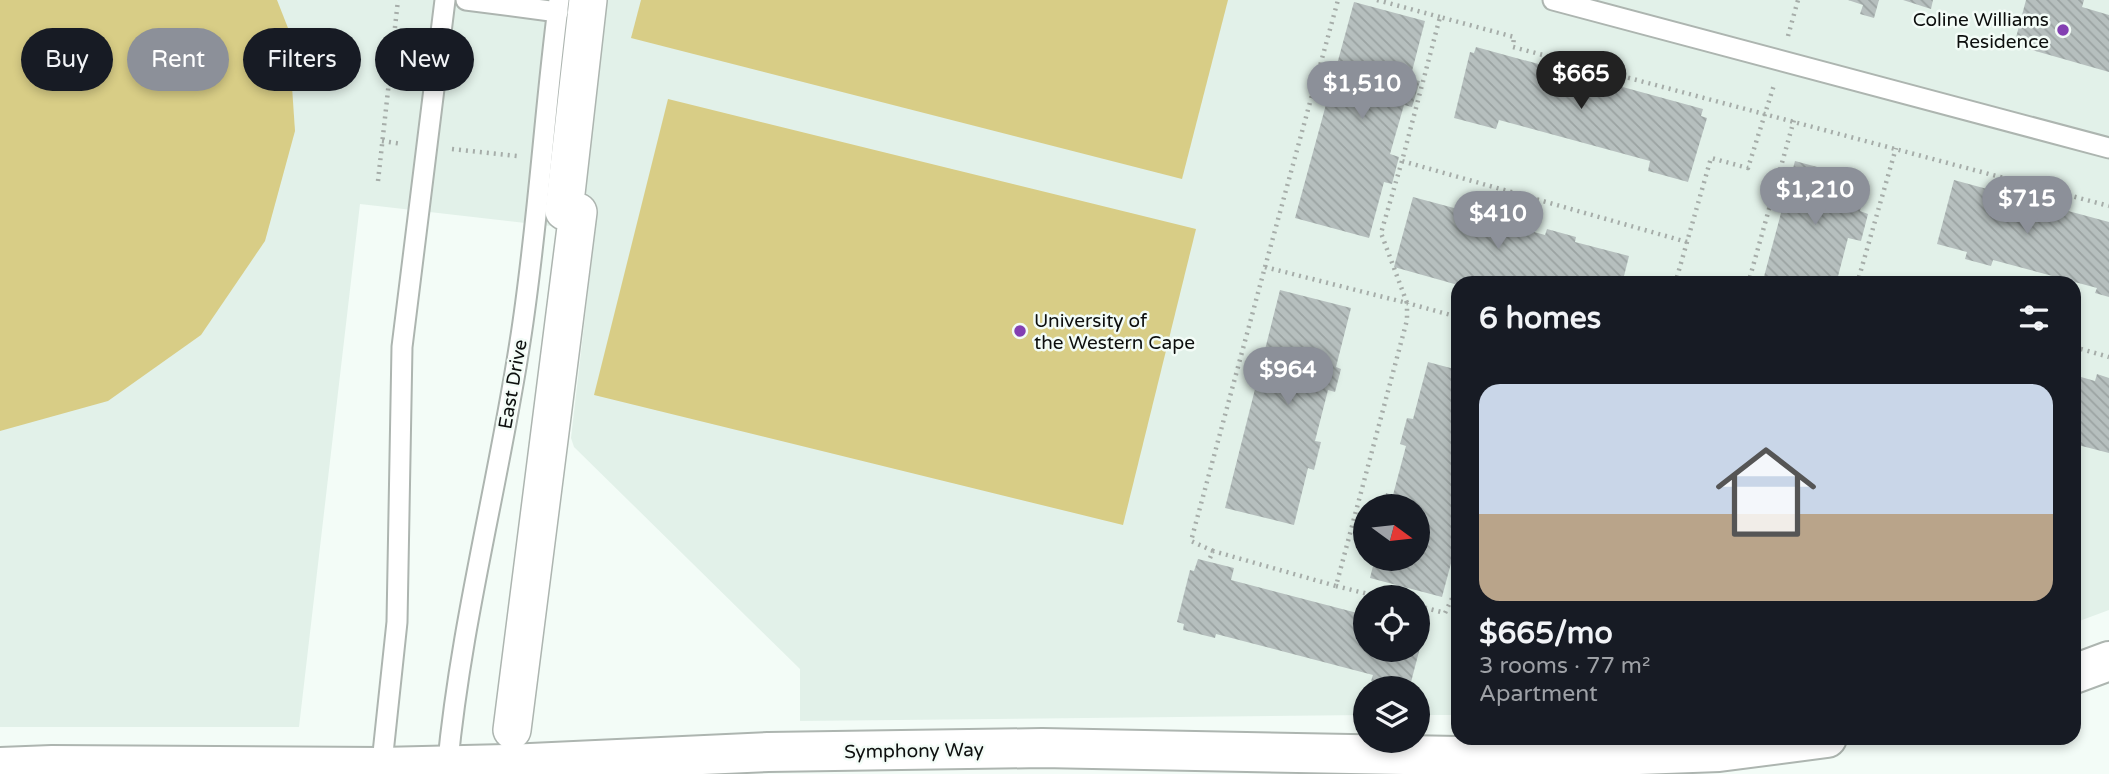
<!DOCTYPE html>
<html lang="en">
<head>
<meta charset="utf-8">
<style>
  body { margin:0; font-family:"Varela Round",sans-serif; background:#242831; color:#f1f3f6; height:100vh; display:flex; flex-direction:column; font-size:26px; white-space:nowrap }
  * { box-sizing:border-box; margin:0 }
  p { font-size:23px; color:#9ea1a6 }
  .icon { flex:none; width:38px; height:38px; fill:none; stroke:currentColor; stroke-width:2; stroke-linecap:round; stroke-linejoin:round }
  .map { position:relative; flex:1; overflow:hidden }
  .sheet { position:absolute; left:1451px; top:276px; width:630px; height:469px; display:flex; flex-direction:column; background:#171b24; border-radius:21px; box-shadow:0 4px 10px #0003 }
  .sheet>* { flex:none }
  .hud { position:absolute; left:21px; top:28px; width:665px; height:63px; display:flex; gap:14px }
  .needle { width:46px; rotate:105deg }
  .tools { position:absolute; left:1353px; top:494px; display:grid; gap:14px }
  .tools a { display:grid; place-items:center; width:77px; height:77px; border-radius:50%; background:#171b24; box-shadow:0 4px 10px #0003; font-size:35px }
  .price { position:absolute; translate:-50% -60px; padding:0 16px; border-radius:24px; background:#8c9099; color:#fff; font-size:23px; line-height:46px; filter:drop-shadow(0 2px 4px #0008) }
  .price::after { content:''; position:absolute; left:50%; top:42px; width:21px; height:16px; margin-left:-10px; background:inherit; clip-path:polygon(0 0,100% 0,50% 100%) }
  .price.on { background:#222; color:#fff }
  ul { padding:0; list-style:none }
  li { display:grid; align-content:center; gap:14px; height:371px; padding:0 28px }
  li span { display:grid; place-items:center; height:217px; border-radius:21px; color:#555 }
  li>.icon { margin-inline-start:auto }
  span .icon { width:126px; height:126px; fill:#fffc; stroke-width:1 }
  li b { font-size:30px }
  h2 { display:flex; justify-content:space-between; align-items:center; height:84px; padding:0 28px; font-size:30px }
  .tag { padding:0 24px; border-radius:32px; background:#171b24; box-shadow:0 4px 10px #0003; font-size:24px; line-height:63px }
  .tag.on { background:#8c9099; color:#fff }
  .map>svg:first-child { display:block }
</style>
</head>
<body>
<div class="map">
<svg width="2109" height="774" viewBox="0 0 2109 774">
  <defs>
    <pattern id="building-back-hatch" width="6" height="6" patternUnits="userSpaceOnUse" patternTransform="scale(1.75)"><rect width="6" height="6" fill="#b6bfbe"/><path d="M-1 5l2 2M0 0l6 6M5-1l2 2" fill="none" stroke="#9ba3a2"/></pattern>
  </defs>
  <rect width="100%" height="100%" fill="#f3fcf7"/>
  <path fill="#e2f1e9" fill-rule="evenodd" d="M0,0H2109V610L2074,623V284H1458V715H1418V688H1365V715L800,721V669L574,447L571,438L595,231L360,204L299,727H0ZM1365,506H1418V558H1365ZM1365,597H1418V649H1365Z"/>
  <g fill="#d8cd86">
    <polygon points="0,0 277,0 288,28 295,131 265,241 201,335 108,401 0,431"/>
    <polygon points="641,0 1228,0 1182,179 631,38"/>
    <polygon points="668,99 1196,229 1123,525 594,395"/>
  </g>
  <g fill="url(#building-back-hatch)">
    <polygon points="1848,0 1879,0 1874,18 1860,14 1863,5"/>
    <polygon points="1903,0 1933,0 1931,9"/>
    <polygon points="2026,0 2084,0 2082,7 2109,15 2109,72 2014,45"/>
    <polygon points="1354,2 1425,21 1410,79 1420,81 1412,107 1404,105 1390,154 1399,157 1392,184 1384,182 1369,238 1295,218"/>
    <polygon points="1476,47 1703,109 1701,116 1707,118 1688,182 1648,171 1650,161 1499,120 1496,129 1454,118 1470,52 1474,53"/>
    <polygon points="1795,161 1832,171 1831,175 1867,185 1860,211 1868,214 1861,241 1848,238 1836,284 1762,284"/>
    <polygon points="1954,180 2109,222 2109,297 2095,293 2097,288 1993,260 1991,266 1965,259 1967,252 1937,244"/>
    <polygon points="1413,197 1469,212 1471,208 1496,215 1494,221 1545,235 1547,229 1576,237 1575,242 1629,256 1622,284 1458,285 1394,267"/>
    <polygon points="1280,290 1351,308 1336,367 1341,369 1335,392 1328,390 1315,441 1321,442 1314,470 1308,468 1294,525 1225,508"/>
    <polygon points="1428,362 1458,370 1458,537 1442,597 1370,578 1375,558 1418,558 1418,506 1383,506 1386,493 1393,495 1406,446 1400,444 1407,418 1413,419"/>
    <polygon points="2097,374 2109,378 2109,453 2074,444 2074,375 2095,381"/>
    <polygon points="1198,559 1234,568 1231,580 1365,615 1365,649 1418,649 1418,616 1424,618 1419,635 1423,636 1410,686 1401,684 1400,688 1398,688 1371,681 1373,675 1216,634 1215,638 1183,630 1184,624 1177,622 1190,570 1194,571"/>
  </g>
  <g fill="none" stroke-linecap="round" stroke-linejoin="round">
    <g stroke="#adb5b0" stroke-width="23">
      <g id="lane">
        <polyline points="466,0 558,12"/>
        <polyline points="1553,0 2109,148"/>
        <path d="M447,771C460,626 498,486 520,342C538,229 544,114 559,0"/>
        <polyline points="381,772 397,622 402,347 445,0"/>
      </g>
    </g>
    <g stroke="#adb5b0" stroke-width="40">
      <polyline id="street" points="512,730 578,212 564,211 588,0"/>
    </g>
    <g stroke="#adb5b0" stroke-width="42">
      <g id="secondary">
        <polyline points="2074,674 2109,661"/>
        <polyline points="0,767 52,765 381,767 506,764 768,752 1042,748 1559,758 1719,752 1827,738"/>
      </g>
    </g>
    <g stroke="#a6ada9" stroke-width="4.5" stroke-dasharray="2 5" stroke-linecap="butt">
      <polyline points="1377,0 1440,17"/>
      <polyline points="1788,36 1798,0"/>
      <polyline points="382,141 402,144"/>
      <polyline points="452,149 517,156"/>
      <polyline points="378,181 398,0"/>
      <polyline points="1687,242 1402,161 1440,17 1514,37 1513,47 2109,206"/>
      <polyline points="1265,267 1338,0"/>
      <polyline points="1675,284 1711,158 1748,168 1774,85"/>
      <polyline points="1748,284 1794,120"/>
      <polyline points="1857,284 1896,148"/>
      <polyline points="2074,347 2109,357"/>
      <polyline points="1213,551 1191,541 1265,267 1407,303 1381,233 1402,161"/>
      <polyline points="1210,558 1213,551 1336,586 1407,320 1407,303 1458,317"/>
      <polyline points="1336,586 1380,597"/>
      <polyline points="1418,606 1445,613 1458,586"/>
    </g>
    <use href="#lane" stroke="#fff" stroke-width="19"/>
    <use href="#street" stroke="#fff" stroke-width="37"/>
    <use href="#secondary" stroke="#fff" stroke-width="38"/>
  </g>
  <g fill="#833fb2" stroke="#f3fcf7" stroke-width="2.5">
    <circle cx="2063" cy="30" r="7"/>
    <circle cx="1020" cy="331" r="7"/>
  </g>
  <g text-anchor="middle" stroke-width="5" stroke-linejoin="round" paint-order="stroke">
    <g font-size="19" fill="#0d0f0e" stroke="#f3fcf7" text-anchor="end">
      <text x="2049" y="26">Coline Williams<tspan x="2049" dy="22">Residence</tspan></text>
      <text x="1034" y="327" text-anchor="start">University of<tspan x="1034" dy="22">the Western Cape</tspan></text>
    </g>
    <g font-size="19" fill="#0d0f0e" stroke="#f3fcf7">
      <text transform="translate(512 384) rotate(-80)" y="7">East Drive</text>
      <text transform="translate(914 750) rotate(-1)" y="7">Symphony Way</text>
    </g>
  </g>
</svg>
<div class="tools">
<a><svg class="needle" viewBox="-14 -14 28 28"><path d="M0-13l5 13h-10z" fill="#e53935"/><path d="M0 13l5-13h-10z" fill="#9ea1a6"/></svg></a>
<a><svg class="icon" aria-label="locate" viewBox="0 0 24 24"><circle cx="12" cy="12" r="6"/><path d="M12 2v4M12 18v4M2 12h4M18 12h4"/></svg></a>
<a><svg class="icon" aria-label="layers" viewBox="0 0 24 24"><path d="M12 4l9 5-9 5-9-5zM3 14l9 5 9-5"/></svg></a>
</div>
<b class="price on" style="left:1581px;top:111px">$665</b>
<b class="price" style="left:1362px;top:121px">$1,510</b>
<b class="price" style="left:1815px;top:227px">$1,210</b>
<b class="price" style="left:2027px;top:236px">$715</b>
<b class="price" style="left:1498px;top:251px">$410</b>
<b class="price" style="left:1288px;top:407px">$964</b>
<div class="hud">
<a class="tag">Buy</a>
<a class="tag on">Rent</a>
<a class="tag">Filters</a>
<a class="tag">New</a>
</div>
<section class="sheet">
<h2>6 homes<svg class="icon" aria-label="filters" viewBox="0 0 24 24"><path d="M4 7h16M4 17h16"/><circle cx="9" cy="7" r="2"/><circle cx="15" cy="17" r="2"/></svg></h2>
<ul>
<li><span style="background:linear-gradient(#c9d6e8 60%,#b9a48a 0)"><svg class="icon" aria-label="home" viewBox="0 0 24 24"><path d="M3 11l9-7 9 7M6 9v11h12V9"/></svg></span><div><b>$665/mo</b><p>3 rooms · 77 m²</p><p>Apartment</p></div></li>
</ul>
</section>
</div>
</body>
</html>
